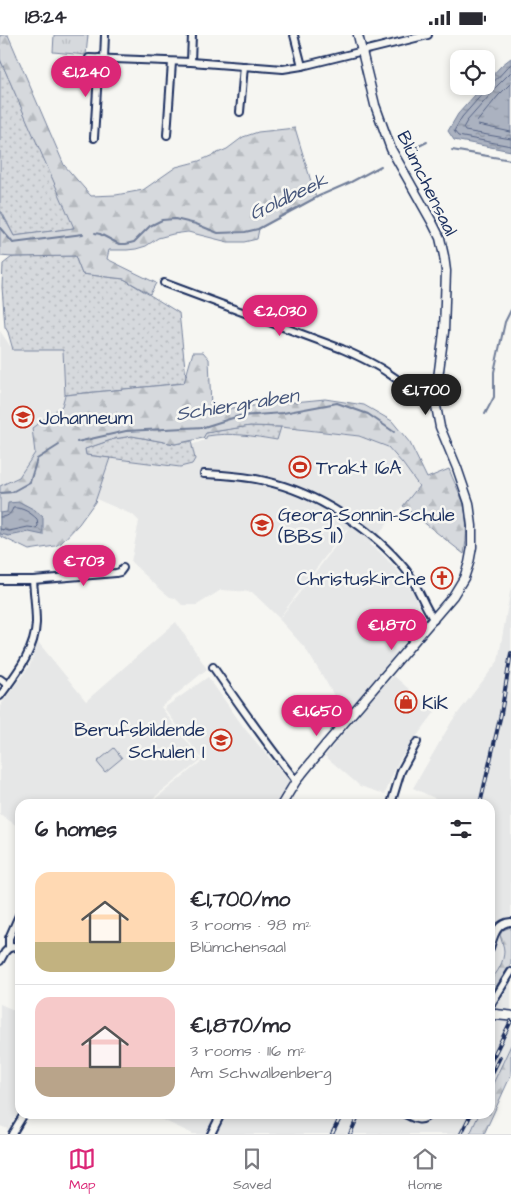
<!DOCTYPE html>
<html lang="en">
<head>
<meta charset="utf-8">
<style>
  body { margin:0; font-family:"Architects Daughter",sans-serif; background:#f7f7f7; color:#2b2b33; height:100vh; display:flex; flex-direction:column; font-size:19px; white-space:nowrap }
  * { box-sizing:border-box; margin:0 }
  p { font-size:16px; color:#7c7c81 }
  .icon { flex:none; width:28px; height:28px; fill:none; stroke:currentColor; stroke-width:2; stroke-linecap:round; stroke-linejoin:round }
  .map { position:relative; flex:1; overflow:hidden }
  .details { position:absolute; left:15px; top:764px; width:480px; height:320px; display:flex; flex-direction:column; background:#fff; border-radius:15px; box-shadow:0 2px 8px #0003 }
  .details>* { flex:none }
  .controls { position:absolute; left:450px; top:15px; display:grid; gap:10px }
  .controls a { display:grid; place-items:center; width:45px; height:45px; border-radius:10px; background:#fff; box-shadow:0 2px 8px #0003; font-size:25px }
  .price { position:absolute; translate:-50% -42px; padding:0 11px; border-radius:18px; background:#db2777; color:#fff; font-size:16px; line-height:32px; filter:drop-shadow(0 1px 2px #0008) }
  .price::after { content:''; position:absolute; left:50%; top:30px; width:15px; height:11px; margin-left:-8px; background:inherit; clip-path:polygon(0 0,100% 0,50% 100%) }
  .price.current { background:#222; color:#fff }
  ul { padding:0; list-style:none }
  li { display:flex; align-items:center; gap:15px; height:125px; padding:0 20px }
  li+li { border-top:1px solid #e1e1e2 }
  li span { display:grid; place-items:center; flex:none; width:140px; height:100px; border-radius:15px; color:#555 }
  li>.icon { margin-inline-start:auto }
  span .icon { width:60px; height:60px; fill:#fffc; stroke-width:1 }
  li b { font-size:21px }
  h2 { display:flex; justify-content:space-between; align-items:center; height:60px; padding:0 20px; font-size:21px }
  .status { display:flex; justify-content:space-between; align-items:center; height:35px; padding:0 25px; background:#fff; direction:ltr }
  .status svg { height:14px; fill:currentColor }
  .menu { display:flex; justify-content:space-around; align-items:center; height:70px; border-top:1px solid #e1e1e2; background:#fff; font-size:14px; color:#7c7c81 }
  .menu a { display:grid; justify-items:center; gap:2px }
  .menu .current { color:#db2777 }
  .map>svg:first-child { display:block }
</style>
</head>
<body>
<div class="status"><b>18:24</b><svg viewBox="0 0 49 12"><path d="M0 12V9h3v3zM5 12V6h3v6zM10 12V3h3v9zM15 12V0h3v12zM26 1h20v11H26zM47 4h2v5h-2z"/></svg></div>
<div class="map">
<svg width="511" height="1099" viewBox="0 0 511 1099">
  <defs>
    <pattern id="grass-dots" width="8" height="8" patternUnits="userSpaceOnUse" patternTransform="scale(1.25)"><rect width="8" height="8" fill="#d6d9dd"/><path d="M2 2h.1M6 6h.1" fill="none" stroke="#b7bbc0" stroke-width="1.8" stroke-linecap="round"/></pattern>
    <pattern id="forest-firs" width="22" height="20" patternUnits="userSpaceOnUse" patternTransform="scale(1.25)"><rect width="22" height="20" fill="#d6d9dd"/><path d="M5 1l3.5 6h-7zM16 11l3.5 6h-7z" fill="#b7bbc0"/></pattern>
    <pattern id="park-tufts" width="24" height="20" patternUnits="userSpaceOnUse" patternTransform="scale(1.25)"><rect width="24" height="20" fill="#d6d9dd"/><path d="M3 7l-1-3M5 7V3M7 7l1-3M15 17l-1-3M17 17v-4M19 17l1-3" fill="none" stroke="#b7bbc0"/></pattern>
    <pattern id="water-ripples" width="26" height="14" patternUnits="userSpaceOnUse" patternTransform="scale(1.25)"><rect width="26" height="14" fill="#abb2c0"/><path d="M2 4q2-2 4 0t4 0M15 11q2-2 4 0t4 0" fill="none" stroke="#8a919f"/></pattern>
  </defs>
  <rect width="100%" height="100%" fill="#f6f6f2"/>
  <filter id="ink" filterUnits="userSpaceOnUse"><feTurbulence type="fractalNoise" baseFrequency=".02" numOctaves="2"/><feDisplacementMap in="SourceGraphic" scale="10" xChannelSelector="R" yChannelSelector="G"/><feConvolveMatrix kernelMatrix="1 2 1 2 8 2 1 2 1" color-interpolation-filters="sRGB"/></filter>
  <g filter="url(#ink)">
    <g fill="#e6e7e7">
      <polygon points="0,296 13,315 63,315 65,360 62,371 32,393 35,418 19,442 0,451"/>
      <polygon points="281,392 359,401 388,412 403,429 419,451 370,510 358,502 380,517 397,535 414,559 424,585 346,678 341,673 325,645 305,613 279,584 348,495 346,494 279,583 252,557 221,555 197,570 182,570 175,563 170,562 159,553 131,527 139,486 133,480 96,464 110,423 180,432 193,417 191,410 205,405 207,401 215,400 245,400 276,405"/>
      <polygon points="511,552 511,1010 490,1055 490,769 447,769 413,753 452,686 498,626"/>
      <polygon points="176,587 207,634 161,672 201,725 146,769 20,769 20,793 0,779 0,671 30,630 38,607 86,666"/>
      <polygon points="394,641 435,677 401,722 395,734 385,759 360,751 325,721 381,653"/>
      <polygon points="208,642 245,694 289,746 276,769 149,769 203,725 164,673"/>
      <polygon points="20,967 20,1075 8,1094 0,1091 0,969 16,976"/>
      <polygon points="150,1079 479,1079 470,1099 193,1099"/>
    </g>
    <g fill="url(#grass-dots)" stroke="#78849e">
      <polygon points="0,24 75,193 14,201 2,177 0,177"/>
      <polygon points="75,221 82,239 124,244 179,278 186,342 184,348 65,360 63,315 13,315 8,297 5,292 2,252 3,229 12,222"/>
      <path d="M250,391L281,392L277,405C253,401 231,397 207,401L205,405L203,403L205,398Z"/>
      <polygon points="132,401 175,409 191,406 195,424 192,429 180,432 86,420 85,414 114,404"/>
    </g>
    <g fill="url(#forest-firs)" stroke="#78849e">
      <polygon points="0,0 8,0 64,130 91,161 116,160 143,155 176,132 199,126 227,114 243,102 258,97 295,93 316,163 284,180 259,194 257,204 244,207 228,207 188,197 173,199 158,203 146,211 136,214 127,215 109,215 107,224 156,248 150,259 124,244 82,239 75,221 12,222 0,221 0,177 1,177 14,201 74,193 0,24"/>
      <path d="M193,317H203L209,324L211,372L222,374L325,364L364,370L392,386L410,408L427,443L449,434C453,445 459,456 463,467C468,483 467,503 464,519L403,471L419,451L403,429L388,412L359,401L281,392L250,391L206,398L203,403L175,409L132,401L114,404L85,414L86,420L110,423L95,467L79,489L61,508L55,511L29,515L0,501V451L19,442L35,418L32,393L62,371L65,360L184,348Z"/>
      <path d="M511,892V928L490,961V945C498,938 504,926 504,916C504,911 501,905 500,900L503,895Z"/>
      <polygon points="511,1010 511,1040 484,1099 470,1099 479,1079 490,1079 490,1055"/>
    </g>
    <polygon fill="url(#park-tufts)" stroke="#78849e" points="54,0 88,0 86,20 53,17"/>
    <polygon fill="#d6d9dd" stroke="#78849e" points="114,713 122,723 105,737 97,727"/>
    <g fill="url(#water-ripples)" stroke="#717e99">
      <polygon points="511,23 511,116 454,105 448,96 458,79 483,51 486,51 486,47 502,30"/>
      <polygon points="20,467 35,475 43,482 43,500 29,497 9,501 0,499 0,478 7,477 8,468"/>
    </g>
    <g fill="none" stroke-linecap="round" stroke-linejoin="round">
      <g stroke="#556385" stroke-width="1">
        <path d="M511,29C503,36 496,47 487,51L485,56L462,82L454,96L458,101L511,111"/>
        <polyline points="511,37 492,56 490,60 467,86 463,93 465,96 511,104"/>
        <polyline points="511,48 498,61 476,88 478,90 511,97"/>
        <path d="M0,482C8,482 10,480 13,473C22,472 31,478 37,484L38,491L36,493L28,492L9,496L0,494"/>
      </g>
      <g stroke="#717e99" stroke-width="2">
        <polyline points="452,115 511,125"/>
        <polyline points="405,118 427,107"/>
        <polyline points="0,193 13,208 83,199"/>
        <polyline points="95,198 100,199 119,209 126,209 134,207 150,191 162,185 175,184 196,189 218,198 245,197 258,194 319,161 351,147 381,131"/>
        <polyline points="485,379 494,362 494,337 505,287 511,275"/>
        <polyline points="77,407 126,396 204,392 239,381 283,378 337,368 368,379 394,397"/>
        <polyline points="0,458 12,457 30,447 37,424 59,410"/>
      </g>
      <g stroke="#1b2f5e" stroke-width="10">
        <g id="minor">
          <polyline points="294,0 302,31"/>
          <polyline points="89,23 191,27 283,34 302,31 428,0"/>
          <polyline points="104,24 105,0"/>
          <polyline points="191,27 192,0"/>
          <polyline points="240,77 244,31"/>
          <polyline points="167,100 172,27"/>
          <polyline points="94,103 99,23"/>
          <path d="M164,248L342,314C358,321 374,328 388,338C405,349 414,360 435,366"/>
          <path d="M204,439C224,440 245,441 265,446C316,457 373,494 406,535C418,550 423,570 434,585"/>
          <polyline points="0,545 33,545 116,538 120,537 123,533"/>
          <path d="M213,632C240,671 267,709 296,746"/>
          <polyline points="0,644 8,650"/>
          <path d="M0,661C16,639 35,616 36,588C36,574 34,559 33,545"/>
          <polyline points="391,769 401,736 417,707"/>
          <polyline points="9,913 9,903 20,878"/>
          <polyline points="9,913 14,912 20,913"/>
          <path d="M490,913C494,901 496,888 511,887"/>
          <polyline points="0,926 5,917 9,913"/>
          <polyline points="490,971 511,937"/>
          <path d="M405,1079C413,1083 422,1089 429,1079"/>
          <polyline points="12,1099 24,1079"/>
          <polyline points="211,1099 221,1079"/>
        </g>
      </g>
      <g stroke="#1b2f5e" stroke-width="11">
        <polyline id="tertiary" points="282,769 296,746 327,708 453,561 464,543 469,528 472,512 472,491 469,468 457,433 440,392 435,366 444,297 446,236 444,221 440,203 432,187 391,114 375,70 358,0"/>
      </g>
      <g stroke="#1b2f5e" stroke-width="12">
        <polyline id="secondary" points="490,979 511,981"/>
      </g>
      <use href="#minor" stroke="#f6f6f2" stroke-width="6"/>
      <use href="#tertiary" stroke="#f6f6f2" stroke-width="8"/>
      <use href="#secondary" stroke="#f6f6f2" stroke-width="9"/>
      <g stroke="#1b2f5e" stroke-width="4">
        <g id="rail">
          <polyline points="480,769 501,679 511,618"/>
          <polyline points="490,1028 511,986"/>
          <polyline points="490,1042 500,1022"/>
          <polyline points="332,1099 342,1079"/>
          <polyline points="350,1099 359,1079"/>
          <polyline points="461,1099 471,1079"/>
        </g>
      </g>
      <use href="#rail" stroke="#f6f6f2" stroke-width="2" stroke-dasharray="5.5" stroke-linecap="butt"/>
    </g>
  </g>
  <defs>
    <g id="school-ring" transform="scale(1.125)"><circle r="9.5" fill="#f6f6f2" stroke="#c8321e" stroke-width="1.5"/><path d="M0-5L7-2L0 1L-7-2ZM-4 1L0 2.5L4 1V4Q0 6-4 4Z" fill="#c8321e"/></g>
    <g id="stadium-ring" transform="scale(1.125)"><circle r="9.5" fill="#f6f6f2" stroke="#c8321e" stroke-width="1.5"/><path d="M0-5a6.5 5 0 1 0 0 10a6.5 5 0 1 0 0-10ZM-3.5-1.8h7v3.6h-7Z" fill="#c8321e"/></g>
    <g id="church-ring" transform="scale(1.125)"><circle r="9.5" fill="#f6f6f2" stroke="#c8321e" stroke-width="1.5"/><path d="M-1.2-6h2.4v3.5h3.3v2.4h-3.3V6h-2.4V-.1h-3.3v-2.4h3.3Z" fill="#c8321e"/></g>
    <g id="shop-ring" transform="scale(1.125)"><circle r="9.5" fill="#f6f6f2" stroke="#c8321e" stroke-width="1.5"/><path d="M-5-2.5h2.3a2.7 3.5 0 0 1 5.4 0H5L5.5 6h-11ZM-1.5-2.5h3a1.5 2.3 0 0 0-3 0Z" fill="#c8321e"/></g>
  </defs>
  <g fill-rule="evenodd">
    <use href="#school-ring" x="23" y="382"/>
    <use href="#stadium-ring" x="300" y="432"/>
    <use href="#school-ring" x="262" y="490"/>
    <use href="#church-ring" x="442" y="543"/>
    <use href="#shop-ring" x="406" y="667"/>
    <use href="#school-ring" x="221" y="705"/>
  </g>
  <g text-anchor="middle" stroke-width="5" stroke-linejoin="round" paint-order="stroke">
    <g font-size="19" fill="#1b2f5e" stroke="#f6f6f2">
      <text transform="translate(428 148) rotate(64)" y="7">Blümchensaal</text>
    </g>
    <g font-size="19" fill="#1b2f5e" stroke="#f6f6f2" text-anchor="start">
      <text x="39" y="389">Johanneum</text>
      <text x="316" y="439">Trakt 16A</text>
      <text x="278" y="486">Georg-Sonnin-Schule<tspan x="278" dy="22">(BBS II)</tspan></text>
      <text x="426" y="550" text-anchor="end">Christuskirche</text>
      <text x="422" y="674">KiK</text>
      <text x="205" y="701" text-anchor="end">Berufsbildende<tspan x="205" dy="22">Schulen I</tspan></text>
    </g>
    <g font-size="20" font-style="italic" fill="#46567b" stroke="#f6f6f2">
      <text transform="translate(288 161) rotate(-25)" y="7">Goldbeek</text>
      <text transform="translate(237 369) rotate(-9)" y="7">Schiergraben</text>
    </g>
  </g>
</svg>
<div class="controls">
<a><svg class="icon" aria-label="locate" viewBox="0 0 24 24"><circle cx="12" cy="12" r="6"/><path d="M12 2v4M12 18v4M2 12h4M18 12h4"/></svg></a>
</div>
<b class="price" style="left:86px;top:63px">€1,240</b>
<b class="price" style="left:280px;top:302px">€2,030</b>
<b class="price current" style="left:426px;top:381px">€1,700</b>
<b class="price" style="left:84px;top:552px">€703</b>
<b class="price" style="left:392px;top:616px">€1,870</b>
<b class="price" style="left:317px;top:702px">€1,650</b>
<section class="details">
<h2>6 homes<svg class="icon" aria-label="filters" viewBox="0 0 24 24"><path d="M4 7h16M4 17h16"/><circle cx="9" cy="7" r="2"/><circle cx="15" cy="17" r="2"/></svg></h2>
<ul>
<li><span style="background:linear-gradient(#ffd9b3 70%,#c2b280 0)"><svg class="icon" aria-label="home" viewBox="0 0 24 24"><path d="M3 11l9-7 9 7M6 9v11h12V9"/></svg></span><div><b>€1,700/mo</b><p>3 rooms · 98 m²</p><p>Blümchensaal</p></div></li>
<li><span style="background:linear-gradient(#f6c9c9 70%,#b9a48a 0)"><svg class="icon" aria-label="home" viewBox="0 0 24 24"><path d="M3 11l9-7 9 7M6 9v11h12V9"/></svg></span><div><b>€1,870/mo</b><p>3 rooms · 116 m²</p><p>Am Schwalbenberg</p></div></li>
</ul>
</section>
</div>
<nav class="menu">
<a class="current"><svg class="icon" aria-label="map" viewBox="0 0 24 24"><path d="M3 6l6-2 6 2 6-2v14l-6 2-6-2-6 2zM9 4v14M15 6v14"/></svg>Map</a>
<a><svg class="icon" aria-label="saved" viewBox="0 0 24 24"><path d="M7 4h10v16l-5-4-5 4z"/></svg>Saved</a>
<a><svg class="icon" aria-label="home" viewBox="0 0 24 24"><path d="M3 11l9-7 9 7M6 9v11h12V9"/></svg>Home</a>
</nav>
</body>
</html>
